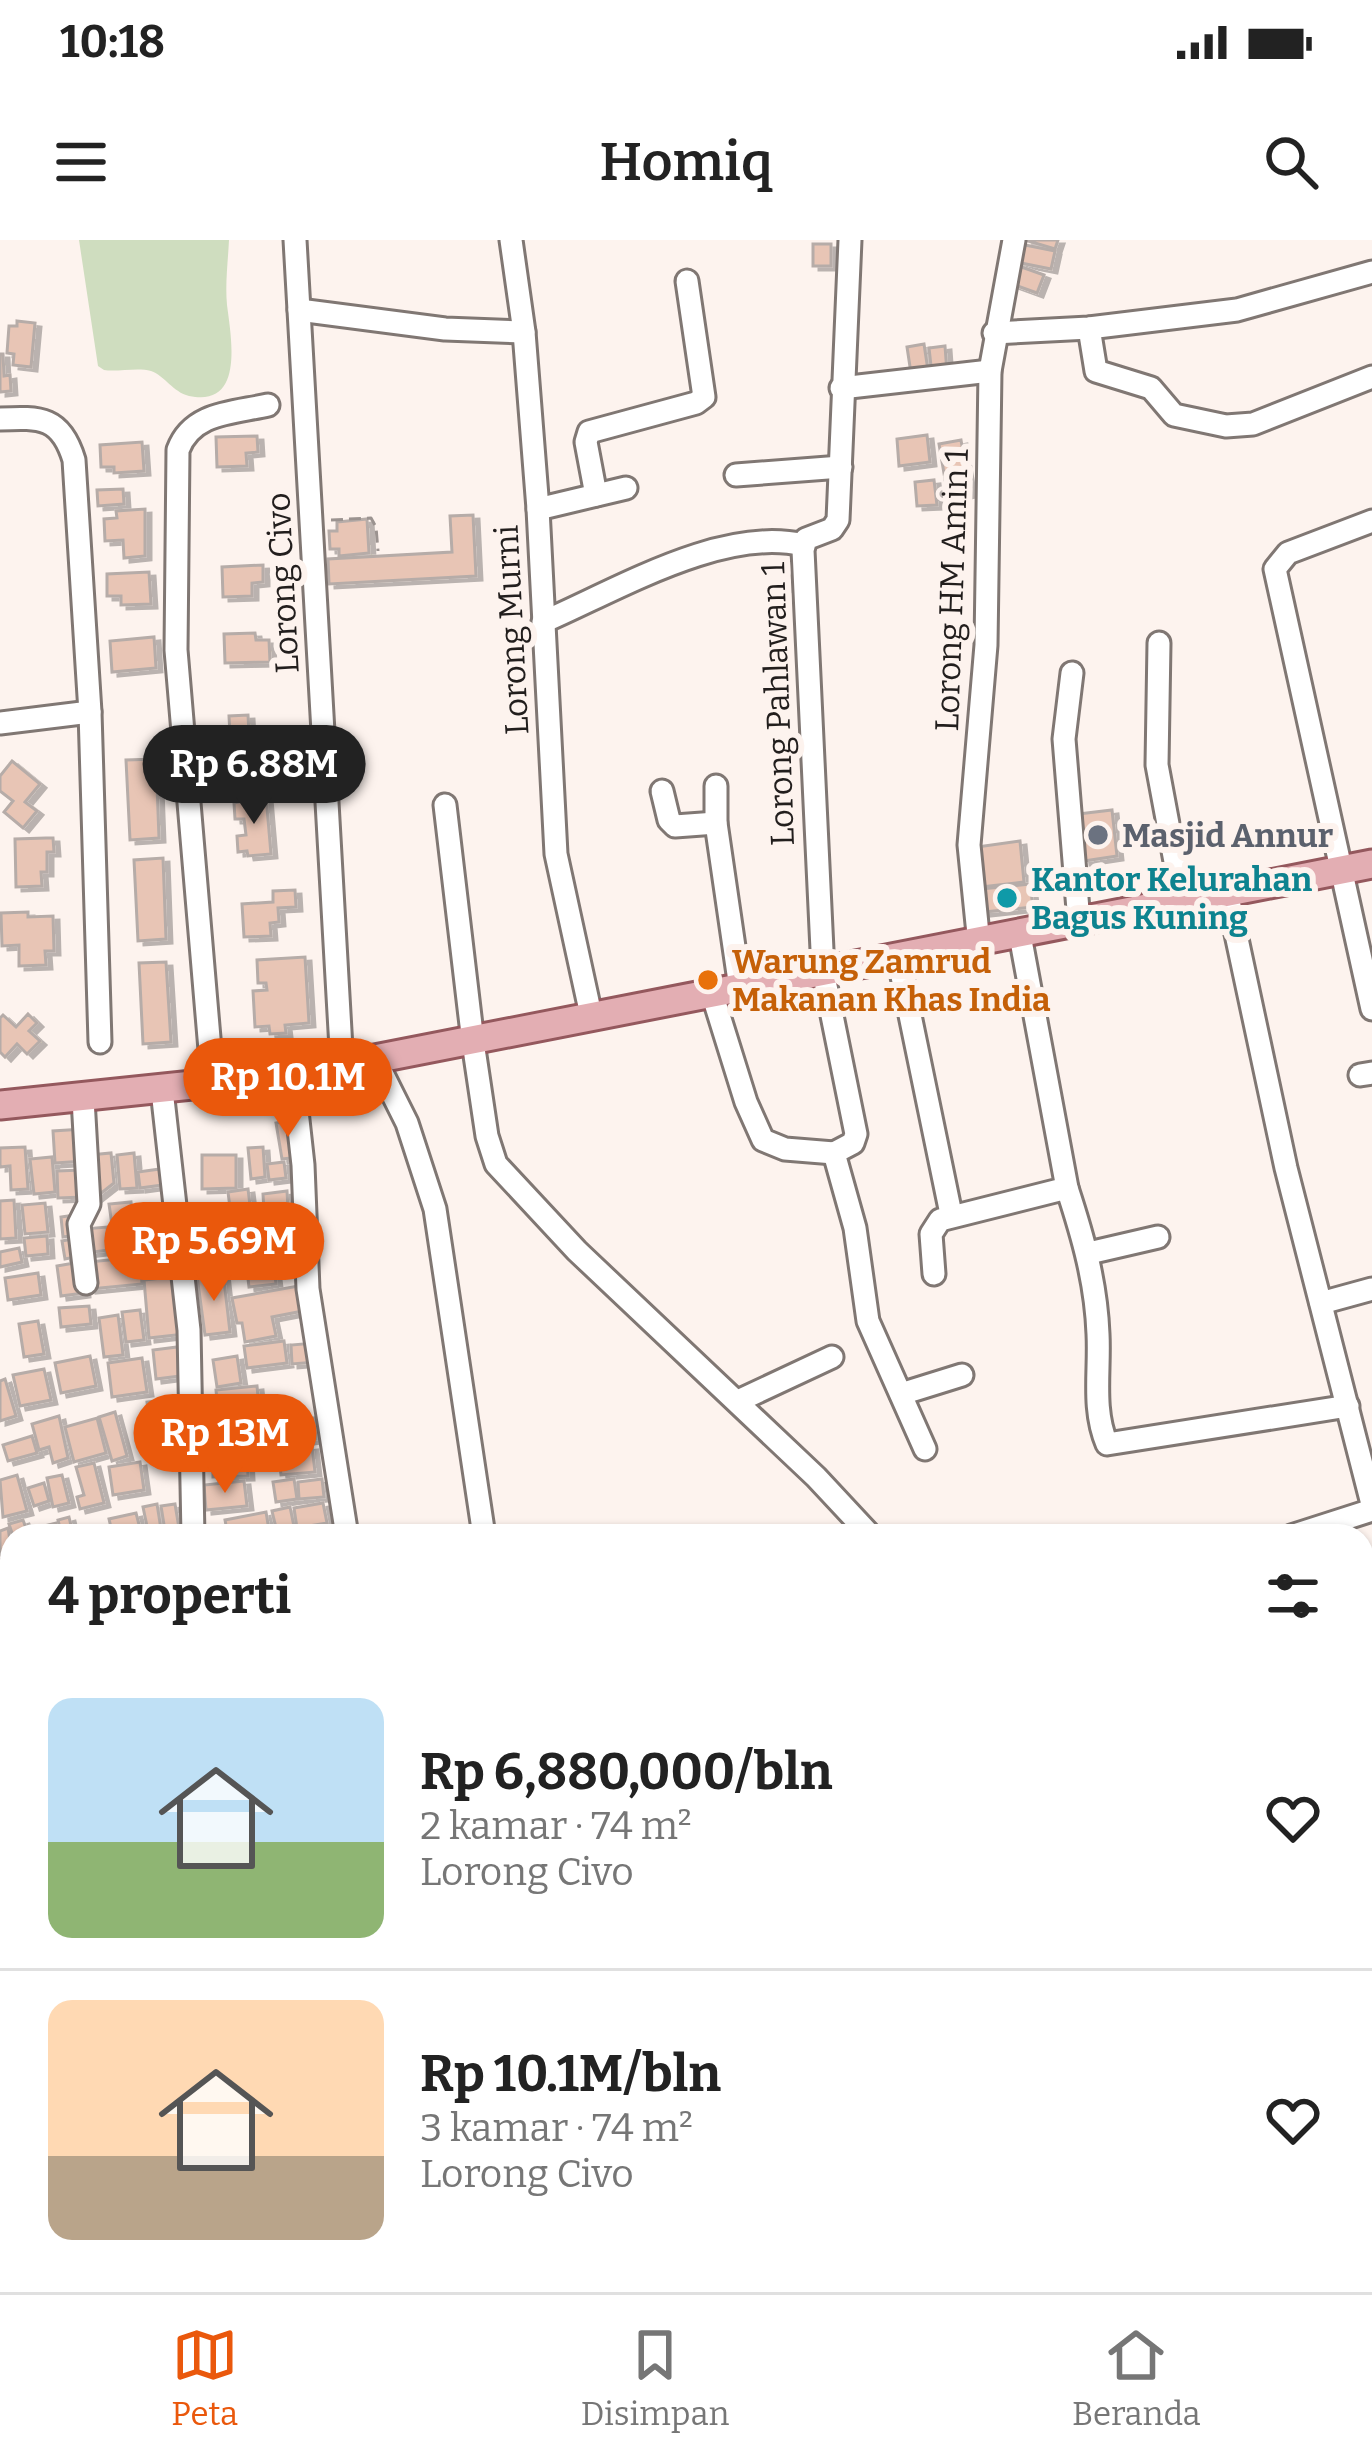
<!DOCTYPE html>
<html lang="id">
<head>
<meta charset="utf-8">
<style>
  body { margin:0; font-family:Bitter,serif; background:#f6f6f6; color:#222; height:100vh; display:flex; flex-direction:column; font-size:45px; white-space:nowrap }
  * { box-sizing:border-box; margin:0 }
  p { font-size:39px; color:#767676 }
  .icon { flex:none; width:66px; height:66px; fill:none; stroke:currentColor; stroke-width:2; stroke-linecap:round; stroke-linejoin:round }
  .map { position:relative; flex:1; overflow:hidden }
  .side { position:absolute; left:0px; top:1284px; width:1374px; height:768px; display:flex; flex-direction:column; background:#fff; border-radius:36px 36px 0 0; box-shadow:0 3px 9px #0004 }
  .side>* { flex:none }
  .price { position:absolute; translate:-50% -102px; padding:0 27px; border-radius:42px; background:#ea580c; color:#fff; font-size:39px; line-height:78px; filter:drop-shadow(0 3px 6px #0008) }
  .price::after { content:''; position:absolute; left:50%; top:72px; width:36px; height:27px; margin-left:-18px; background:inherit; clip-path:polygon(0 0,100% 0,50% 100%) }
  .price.on { background:#222; color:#fff }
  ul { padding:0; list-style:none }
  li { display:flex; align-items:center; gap:36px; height:300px; padding:0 48px }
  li+li { border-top:3px solid #e0e0e0 }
  li span { display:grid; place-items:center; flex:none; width:336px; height:240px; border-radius:24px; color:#555 }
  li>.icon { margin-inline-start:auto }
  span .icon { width:144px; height:144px; fill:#fffc; stroke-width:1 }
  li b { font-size:51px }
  h2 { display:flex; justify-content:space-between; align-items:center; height:144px; padding:0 48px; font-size:51px }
  .status { display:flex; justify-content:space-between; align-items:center; height:84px; padding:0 60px; background:#fff; direction:ltr }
  .status svg { height:33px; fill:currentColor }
  header { display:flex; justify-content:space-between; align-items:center; height:156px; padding:0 48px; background:#fff; font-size:54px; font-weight:600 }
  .tab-bar { display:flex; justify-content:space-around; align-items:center; height:168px; border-top:3px solid #e0e0e0; background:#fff; font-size:33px; color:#767676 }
  .tab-bar a { display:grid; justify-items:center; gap:6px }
  .tab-bar .on { color:#ea580c }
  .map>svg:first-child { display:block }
</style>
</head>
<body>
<div class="status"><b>10:18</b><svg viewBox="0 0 49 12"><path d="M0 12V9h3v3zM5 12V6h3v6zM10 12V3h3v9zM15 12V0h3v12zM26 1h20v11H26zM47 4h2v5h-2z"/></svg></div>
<header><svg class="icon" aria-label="menu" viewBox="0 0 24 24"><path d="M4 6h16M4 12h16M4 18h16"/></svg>Homiq<svg class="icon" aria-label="search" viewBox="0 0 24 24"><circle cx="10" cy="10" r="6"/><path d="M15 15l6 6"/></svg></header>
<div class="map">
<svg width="1372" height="2052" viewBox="0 0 1372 2052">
  <defs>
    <filter id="shadow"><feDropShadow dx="6" dy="4" stdDeviation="0" flood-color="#0004"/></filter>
  </defs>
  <rect width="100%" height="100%" fill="#fdf3ee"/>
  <path fill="#cfddbf" d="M79,0H229C228,21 225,44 227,65C231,97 245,168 189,156C173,152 165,136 151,131C138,127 118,132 104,130L98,126Z"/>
  <g fill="#e8c5b5" stroke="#b6aca8" stroke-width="3" filter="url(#shadow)">
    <polygon points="1025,0 1058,0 1055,9"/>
    <rect x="813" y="4" width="18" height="22"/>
    <polygon points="1020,4 1055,11 1051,29 1016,22"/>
    <polygon points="1016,25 1044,35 1037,53 1009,43"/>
    <polygon points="17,81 35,83 31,127 13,125 14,114 7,113 9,86 17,86"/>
    <polygon points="924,104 929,137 912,140 907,107"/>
    <polygon points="945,106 947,133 932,135 929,108"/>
    <polygon points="0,114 3,114 4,136 10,135 11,151 0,152"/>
    <polygon points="927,195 930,222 899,226 897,199"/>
    <polygon points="257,196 258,212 246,213 247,226 217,227 216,197"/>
    <polygon points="961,200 970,253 948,257 939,204"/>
    <polygon points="142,202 144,231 114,233 114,227 101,227 100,205"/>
    <polygon points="934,240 937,265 917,266 915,242"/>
    <polygon points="123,249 124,264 98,266 97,250"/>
    <polygon points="145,269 145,316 124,318 123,300 105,301 104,279 117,278 116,271"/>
    <polygon points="473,275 476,336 329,344 328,319 452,312 450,276"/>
    <polygon points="367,279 369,313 339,316 339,309 330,309 329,291 337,291 337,282"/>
    <polygon points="263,325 263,342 252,343 252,356 223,357 222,327"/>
    <polygon points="149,332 151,364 121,365 121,356 107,356 107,334"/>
    <polygon points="255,393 256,400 269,400 270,422 225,423 224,394"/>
    <polygon points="154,397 156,428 112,432 110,401"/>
    <polygon points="248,475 249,493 265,492 266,504 236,505 236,494 230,495 229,476"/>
    <polygon points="156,519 159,598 130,600 126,520"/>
    <polygon points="12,521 40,544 25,562 37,571 23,588 4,572 13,561 0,551 0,536"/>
    <polygon points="266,556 271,614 248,616 247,611 238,612 237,596 246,595 244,579 235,579 234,563"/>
    <polygon points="1112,570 1117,616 1084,621 1078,574"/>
    <polygon points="46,598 53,598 54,612 47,612 47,632 41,632 42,646 16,647 15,599"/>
    <polygon points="1020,601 1024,642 981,647 977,607"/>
    <polygon points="163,618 166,699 138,701 134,620"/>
    <polygon points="1030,644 1033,667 984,672 981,649"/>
    <polygon points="295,650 296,667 278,668 279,682 270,683 271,696 244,697 242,664 273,662 273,651"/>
    <polygon points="28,672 28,677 53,676 54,711 45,711 46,725 19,726 19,705 2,706 1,673"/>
    <polygon points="305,717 309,783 285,785 286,793 270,794 269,786 255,787 253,751 267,750 266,743 258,743 257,720"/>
    <polygon points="166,722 171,802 143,804 139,723"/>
    <polygon points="28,774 37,783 29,791 40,801 27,814 17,804 5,817 0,812 0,778 3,775 16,787"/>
    <polygon points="295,880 300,917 282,919 276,883"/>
    <polygon points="83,889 85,921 55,923 53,891"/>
    <polygon points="25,907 28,949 11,950 10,926 0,927 0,908"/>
    <polygon points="263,907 265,937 251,939 248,908"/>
    <polygon points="111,913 114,943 90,962 89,915"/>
    <polygon points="134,913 137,948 120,949 117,915"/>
    <polygon points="202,915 236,915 236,948 202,949"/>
    <polygon points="52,917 55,952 34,954 30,919"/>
    <polygon points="284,922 286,938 269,940 267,924"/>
    <polygon points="167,928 170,944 140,948 138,932"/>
    <polygon points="82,930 84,957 58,958 57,931"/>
    <polygon points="248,949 253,989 233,991 228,952"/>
    <polygon points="287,951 289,987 265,989 263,954"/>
    <polygon points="14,960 16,998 0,999 0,961"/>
    <polygon points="131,962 133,983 112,985 109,964"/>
    <polygon points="45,963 48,992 25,994 22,965"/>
    <polygon points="166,963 170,1006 145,1009 140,966"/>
    <polygon points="75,975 77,995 63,997 61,977"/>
    <polygon points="107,987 109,1010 85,1013 83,989"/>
    <polygon points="293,994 294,1014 255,1015 254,995"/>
    <polygon points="47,996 48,1014 26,1016 24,998"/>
    <polygon points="77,998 80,1016 65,1019 62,1001"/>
    <polygon points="19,1008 22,1022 0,1027 0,1012"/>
    <polygon points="165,1011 168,1034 146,1037 143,1014"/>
    <polygon points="140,1017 142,1044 90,1049 88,1022"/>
    <polygon points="273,1019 276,1044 249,1047 246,1022"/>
    <polygon points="80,1022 84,1053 61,1056 57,1026"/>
    <polygon points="223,1032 230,1092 205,1095 197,1036"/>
    <polygon points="38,1033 41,1055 8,1060 5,1038"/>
    <polygon points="180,1036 185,1094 149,1098 144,1040"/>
    <polygon points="304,1045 308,1070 272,1077 276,1096 245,1102 242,1083 237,1083 232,1058"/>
    <polygon points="89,1066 91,1084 61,1087 59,1068"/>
    <polygon points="140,1070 144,1100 126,1102 122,1072"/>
    <polygon points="118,1075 123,1115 104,1117 99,1078"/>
    <polygon points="38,1081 44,1114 24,1117 19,1084"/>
    <polygon points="284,1101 287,1123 247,1128 244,1106"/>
    <polygon points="314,1103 316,1122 292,1124 291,1105"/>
    <polygon points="185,1106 188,1135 156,1139 153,1110"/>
    <polygon points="90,1116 96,1146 61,1153 55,1123"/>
    <polygon points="237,1116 241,1143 217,1147 213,1120"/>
    <polygon points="142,1118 147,1152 112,1157 108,1123"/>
    <polygon points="44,1129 51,1160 20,1166 13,1135"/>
    <polygon points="5,1139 16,1176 0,1181 0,1141"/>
    <polygon points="257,1146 260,1177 219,1181 216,1150"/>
    <polygon points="177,1159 181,1189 151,1193 147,1162"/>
    <polygon points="115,1172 127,1216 112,1221 99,1177"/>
    <polygon points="59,1176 68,1218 53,1223 49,1207 39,1210 32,1184"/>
    <polygon points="97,1178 106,1213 74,1222 65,1187"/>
    <polygon points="314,1178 316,1199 291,1202 288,1181"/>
    <polygon points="256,1182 258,1206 213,1211 210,1187"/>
    <polygon points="286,1182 288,1203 271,1205 268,1184"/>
    <polygon points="32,1196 37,1213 8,1221 3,1205"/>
    <polygon points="312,1206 315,1232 281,1235 278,1210"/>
    <polygon points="247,1216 248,1236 213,1237 213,1217"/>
    <polygon points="140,1222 144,1250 113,1255 109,1227"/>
    <polygon points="94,1223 104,1263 80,1269 77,1257 84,1255 76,1227"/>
    <polygon points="17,1235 27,1271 3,1277 0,1240"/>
    <polygon points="62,1235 69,1263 53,1267 47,1238"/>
    <polygon points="294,1239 297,1259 276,1262 273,1242"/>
    <polygon points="322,1239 324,1257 299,1259 298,1242"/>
    <polygon points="244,1241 247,1266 206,1270 204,1245"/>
    <polygon points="44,1243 49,1261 34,1266 28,1248"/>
    <polygon points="323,1263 327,1283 297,1288 294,1268"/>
    <polygon points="157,1264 161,1289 148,1291 143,1267"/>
    <polygon points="175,1264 179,1288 165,1291 161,1266"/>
    <polygon points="290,1267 296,1296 278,1296 272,1271"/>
    <polygon points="266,1272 270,1296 228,1296 225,1280"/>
    <polygon points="136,1273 142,1296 113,1296 109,1279"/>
    <polygon points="69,1277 73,1294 62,1296 58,1280"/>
    <polygon points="23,1280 29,1296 13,1296 9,1284"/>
    <polygon points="56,1283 59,1296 38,1296 36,1288"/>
    <polygon points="8,1288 12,1312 0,1315 0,1291"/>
    <polygon points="12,1317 12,1342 0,1345 0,1320"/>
    <polygon points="1372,1429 1372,1468 1362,1470 1362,1431"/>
    <polygon points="1372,1480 1372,1499 1362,1500 1362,1481"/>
    <polygon points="12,1508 12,1526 0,1529 0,1511"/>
    <polygon points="12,1532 12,1562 0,1564 0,1534"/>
    <polygon points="1372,1564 1372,1580 1362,1584 1362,1567"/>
    <polygon points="12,1568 12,1589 3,1591 0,1570"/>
    <polygon points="12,1593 12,1618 3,1618 1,1594"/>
    <polygon points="1362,1594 1372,1621 1362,1625"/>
    <polygon points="12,1630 12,1650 6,1650 4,1631"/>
    <polygon points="1372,1636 1372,1654 1362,1657 1362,1639"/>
    <polygon points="12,1658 12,1679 0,1680 0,1659"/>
    <polygon points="12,1728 12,1776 1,1778 0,1730"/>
    <polygon points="1366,1783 1372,1800 1362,1804 1362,1784"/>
    <polygon points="12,1876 12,1919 0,1920 0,1877"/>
    <polygon points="12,1951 12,1988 7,1989 1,1953"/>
    <polygon points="12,1992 12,2029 9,2029 4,1993"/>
    <polygon points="41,2040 71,2040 74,2052 44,2052"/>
    <polygon points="128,2040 171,2040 174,2052 131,2052"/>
    <polygon points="198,2040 224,2040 227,2052 201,2052"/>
    <polygon points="228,2040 253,2040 255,2046 231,2052"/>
    <polygon points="306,2040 334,2040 337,2052 309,2052"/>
    <polygon points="338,2040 375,2040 378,2052 341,2052"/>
    <polygon points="403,2040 436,2040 439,2052 406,2052"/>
    <polygon points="485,2040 519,2040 522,2052 487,2052"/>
    <polygon points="525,2040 559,2040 562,2049 528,2052"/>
    <polygon points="562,2040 593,2040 596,2052 565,2052"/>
    <polygon points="602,2040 635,2040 638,2050 605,2052"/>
    <polygon points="639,2040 665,2040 668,2052 642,2052"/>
    <polygon points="672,2040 708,2040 711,2052 675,2052"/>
    <polygon points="34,2042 36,2052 18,2052 16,2046"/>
    <polygon points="303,2044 305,2052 270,2052"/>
  </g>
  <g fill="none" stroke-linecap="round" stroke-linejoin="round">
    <g stroke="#807773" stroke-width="27">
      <g id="minor">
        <polyline points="295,0 342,826"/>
        <polyline points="511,0 524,92 538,269 556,614 591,775"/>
        <polyline points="850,0 838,280 832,289 806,299 803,310 823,731 856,894 853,903 834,913 855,988 868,1081 925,1209"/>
        <polyline points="299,70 445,89 524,92"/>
        <polyline points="1089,88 1096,131 1151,148 1174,175 1226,186 1253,184 1372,137"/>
        <polyline points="994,93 1089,88 1237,70 1372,32"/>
        <polyline points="841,148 990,131"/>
        <path d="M0,179C41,177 61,177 74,220L90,472L100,802"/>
        <polyline points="736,235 841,227"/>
        <polyline points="596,255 586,202 589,192 696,163 704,157 687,41"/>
        <polyline points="538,269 626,248"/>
        <path d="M543,382C617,350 723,286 803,305"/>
        <polyline points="1159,403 1157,525 1182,659"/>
        <polyline points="1072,433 1064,499 1079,682"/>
        <polyline points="0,483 90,472"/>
        <polyline points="716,546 716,583 740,748"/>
        <polyline points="662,551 669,580 675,586 716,583"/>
        <polyline points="445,565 473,802 487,896 496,924 577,1011 816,1237 871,1296"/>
        <polyline points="1227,652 1286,928 1372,1264"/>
        <polyline points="979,704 969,605 986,405 990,131 1014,0"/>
        <polyline points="898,717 951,974"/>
        <polyline points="712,753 746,862 763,900 785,909 834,913"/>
        <polyline points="1372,769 1275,329 1288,313 1372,281"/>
        <polyline points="376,821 407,883 435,969 484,1296"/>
        <polyline points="293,835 303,925 308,1049 347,1296"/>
        <polyline points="1360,835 1372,833"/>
        <path d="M213,845L176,410L178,210C192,172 233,173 268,165"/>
        <polyline points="162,850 189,1090 193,1296"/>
        <polyline points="83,859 89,964 79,984 86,1043"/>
        <path d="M1067,948C1083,997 1096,1042 1098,1094C1100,1131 1092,1169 1107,1204L1348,1166"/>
        <polyline points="1089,1013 1158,997"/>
        <polyline points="934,1034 931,994 940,980 1067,948 1020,695"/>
        <polyline points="1321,1063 1372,1049"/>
        <polyline points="901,1154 962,1135"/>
        <polyline points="738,1161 832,1117"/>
        <polyline points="1291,1296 1372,1270"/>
        <polyline points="0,1447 12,1461"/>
        <polyline points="1362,1473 1372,1471"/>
        <polyline points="0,1717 12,1715"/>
        <polyline points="1362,1830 1372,1851"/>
        <polyline points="0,1933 12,1932"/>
        <polyline points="0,2036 12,2034"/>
        <polyline points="383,2040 387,2052"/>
        <polyline points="668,2040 670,2052"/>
        <polyline points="1020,2040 1022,2052"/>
        <polyline points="752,2052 797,2040"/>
      </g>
    </g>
    <g stroke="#94585d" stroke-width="33">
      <polyline id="major" points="0,865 298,834 1372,624"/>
    </g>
    <polyline stroke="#9b9390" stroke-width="3" stroke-dasharray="12 6" stroke-linecap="butt" points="331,280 371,278 376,287 378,311"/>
    <use href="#minor" stroke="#fff" stroke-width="21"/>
    <use href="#major" stroke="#e3aeb3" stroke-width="27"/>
  </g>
  <circle fill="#6b7280" stroke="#fdf3ee" stroke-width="4.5" cx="1098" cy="595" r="12"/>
  <circle fill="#0f9aa8" stroke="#fdf3ee" stroke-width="4.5" cx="1007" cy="658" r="12"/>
  <circle fill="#e8710a" stroke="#fdf3ee" stroke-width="4.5" cx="708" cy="740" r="12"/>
  <g text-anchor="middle" stroke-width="12" stroke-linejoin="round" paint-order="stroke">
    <g font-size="33" fill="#221e1d" stroke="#fdf3ee">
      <text transform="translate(282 343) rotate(-93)" y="12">Lorong Civo</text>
      <text transform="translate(951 350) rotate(-88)" y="12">Lorong HM Amin 1</text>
      <text transform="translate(511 390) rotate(-93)" y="12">Lorong Murni</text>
      <text transform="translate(777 464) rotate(-92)" y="12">Lorong Pahlawan 1</text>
    </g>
    <g font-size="33" font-weight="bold" fill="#5b616d" stroke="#fdf3ee" text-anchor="start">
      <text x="1122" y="607">Masjid Annur</text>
    </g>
    <g font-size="33" font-weight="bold" fill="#0d838f" stroke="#fdf3ee" text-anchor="start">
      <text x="1031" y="651">Kantor Kelurahan<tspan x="1031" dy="38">Bagus Kuning</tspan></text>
    </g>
    <g font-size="33" font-weight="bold" fill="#c56008" stroke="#fdf3ee" text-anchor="start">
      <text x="732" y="733">Warung Zamrud<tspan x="732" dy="38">Makanan Khas India</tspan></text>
    </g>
  </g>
</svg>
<b class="price on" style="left:254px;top:587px">Rp 6.88M</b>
<b class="price" style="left:288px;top:900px">Rp 10.1M</b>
<b class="price" style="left:214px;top:1064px">Rp 5.69M</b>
<b class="price" style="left:225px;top:1256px">Rp 13M</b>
<section class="side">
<h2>4 properti<svg class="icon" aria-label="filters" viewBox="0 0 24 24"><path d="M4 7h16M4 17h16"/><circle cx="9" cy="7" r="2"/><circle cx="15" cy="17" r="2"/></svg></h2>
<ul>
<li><span style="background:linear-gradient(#bfe0f5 60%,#8fb573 0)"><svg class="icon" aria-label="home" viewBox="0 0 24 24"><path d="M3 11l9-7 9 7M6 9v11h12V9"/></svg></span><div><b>Rp 6,880,000/bln</b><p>2 kamar · 74 m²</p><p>Lorong Civo</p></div><svg class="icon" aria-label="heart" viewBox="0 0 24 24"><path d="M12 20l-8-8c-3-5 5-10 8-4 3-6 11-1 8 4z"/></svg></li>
<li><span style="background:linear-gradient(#ffd9b3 65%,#b9a48a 0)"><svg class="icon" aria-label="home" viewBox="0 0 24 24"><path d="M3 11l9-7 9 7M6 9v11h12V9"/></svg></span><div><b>Rp 10.1M/bln</b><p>3 kamar · 74 m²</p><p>Lorong Civo</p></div><svg class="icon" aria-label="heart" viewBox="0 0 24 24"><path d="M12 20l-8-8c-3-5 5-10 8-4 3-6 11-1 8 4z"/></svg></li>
</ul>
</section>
</div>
<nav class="tab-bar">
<a class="on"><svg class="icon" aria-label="map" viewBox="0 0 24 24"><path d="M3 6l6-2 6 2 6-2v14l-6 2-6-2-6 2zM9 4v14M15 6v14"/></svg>Peta</a>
<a><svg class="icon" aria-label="saved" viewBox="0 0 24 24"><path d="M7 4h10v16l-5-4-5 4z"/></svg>Disimpan</a>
<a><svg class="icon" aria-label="home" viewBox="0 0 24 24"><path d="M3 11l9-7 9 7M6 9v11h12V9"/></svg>Beranda</a>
</nav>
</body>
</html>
